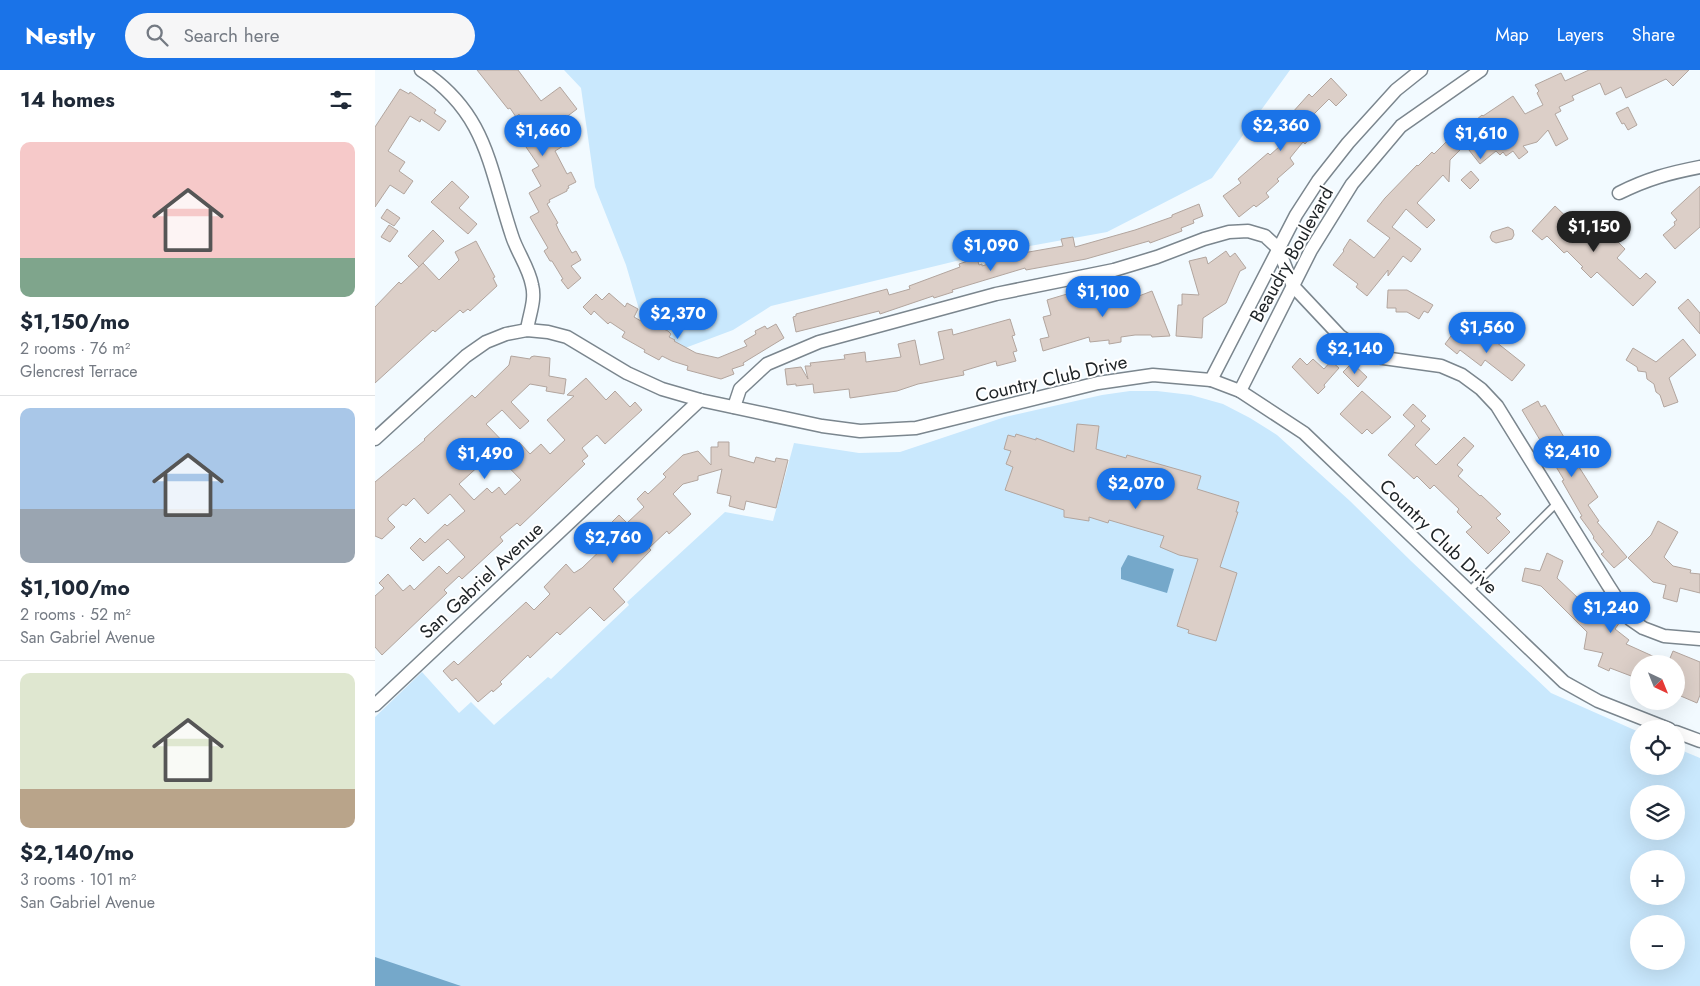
<!DOCTYPE html>
<html lang="en">
<head>
<meta charset="utf-8">
<style>
  body { margin:0; font-family:Jost,sans-serif; background:#f6f6f7; color:#1f2937; height:100vh; display:flex; flex-direction:column; font-size:19px; white-space:nowrap }
  * { box-sizing:border-box; margin:0 }
  p { font-size:16px; color:#747a83 }
  .icon { flex:none; width:28px; height:28px; fill:none; stroke:currentColor; stroke-width:2; stroke-linecap:round; stroke-linejoin:round }
  .map { position:relative; flex:1; overflow:hidden }
  .panel { display:flex; flex-direction:column; background:#fff; width:375px }
  .panel>* { flex:none }
  .needle { width:32px; rotate:137deg }
  .buttons { position:absolute; left:1255px; top:585px; display:grid; gap:10px }
  .buttons a { display:grid; place-items:center; width:55px; height:55px; border-radius:50%; background:#fff; box-shadow:0 5px 20px #0002; font-size:25px }
  .price { position:absolute; translate:-50% -42px; padding:0 11px; border-radius:18px; background:#1a73e8; color:#fff; font-size:16px; line-height:32px; filter:drop-shadow(0 1px 2px #0008) }
  .price::after { content:''; position:absolute; left:50%; top:30px; width:15px; height:11px; margin-left:-8px; background:inherit; clip-path:polygon(0 0,100% 0,50% 100%) }
  .price.on { background:#222; color:#fff }
  ul { padding:0; list-style:none }
  li { display:grid; align-content:center; gap:10px; height:265px; padding:0 20px }
  li+li { border-top:1px solid #e0e1e3 }
  li span { display:grid; place-items:center; height:155px; border-radius:10px; color:#555 }
  li>.icon { margin-inline-start:auto }
  span .icon { width:90px; height:90px; fill:#fffc; stroke-width:1 }
  li b { font-size:21px }
  h2 { display:flex; justify-content:space-between; align-items:center; height:60px; padding:0 20px; font-size:21px }
  header { display:flex; align-items:center; gap:30px; box-sizing:border-box; height:70px; padding:0 25px; background:#1a73e8; color:#fff }
  header strong { font-size:24px }
  nav { display:flex; gap:28px; margin-inline-start:auto; font-size:18px }
  .search { width:350px; height:45px; background:#f6f6f7; display:flex; align-items:center; gap:12px; box-sizing:border-box; padding:0 18px; border-radius:28px; color:#747a83; font-size:19px }
  main { display:flex; flex:1; min-height:0 }
  .map>svg:first-child { display:block }
</style>
</head>
<body>
<header>
<strong>Nestly</strong>
<div class="search"><svg class="icon" aria-label="search" viewBox="0 0 24 24"><circle cx="10" cy="10" r="6"/><path d="M15 15l6 6"/></svg>Search here</div>
<nav><a>Map</a><a>Layers</a><a>Share</a></nav>
</header>
<main>
<section class="panel">
<h2>14 homes<svg class="icon" aria-label="filters" viewBox="0 0 24 24"><path d="M4 7h16M4 17h16"/><circle cx="9" cy="7" r="2"/><circle cx="15" cy="17" r="2"/></svg></h2>
<ul>
<li><span style="background:linear-gradient(#f6c9c9 75%,#7fa58c 0)"><svg class="icon" aria-label="home" viewBox="0 0 24 24"><path d="M3 11l9-7 9 7M6 9v11h12V9"/></svg></span><div><b>$1,150/mo</b><p>2 rooms · 76 m²</p><p>Glencrest Terrace</p></div></li>
<li><span style="background:linear-gradient(#a9c7e8 65%,#9aa5b1 0)"><svg class="icon" aria-label="home" viewBox="0 0 24 24"><path d="M3 11l9-7 9 7M6 9v11h12V9"/></svg></span><div><b>$1,100/mo</b><p>2 rooms · 52 m²</p><p>San Gabriel Avenue</p></div></li>
<li><span style="background:linear-gradient(#dfe7d0 75%,#b9a48a 0)"><svg class="icon" aria-label="home" viewBox="0 0 24 24"><path d="M3 11l9-7 9 7M6 9v11h12V9"/></svg></span><div><b>$2,140/mo</b><p>3 rooms · 101 m²</p><p>San Gabriel Avenue</p></div></li>
</ul>
</section>
<div class="map">
<svg width="1325" height="916" viewBox="0 0 1325 916">
  <rect width="100%" height="100%" fill="#f2faff"/>
  <g fill="#c9e8fd" fill-rule="evenodd">
    <polygon points="189,0 915,0 837,108 732,162 610,184 396,236 358,260 310,278 271,263 251,195 220,117 206,18"/>
    <path d="M755,321H782L816,325L848,334L875,348L902,365L975,431L1036,491L1176,623L1264,662V696H1301V678L1325,688V916H0V647L47,602L84,643L96,632L119,655L173,607L176,609L254,535L252,532L350,442L398,451L419,373L484,383L525,382L630,347L727,325ZM1264,724H1301V761H1264ZM1264,789H1301V826H1264ZM1264,854H1301V891H1264Z"/>
  </g>
  <g fill="#75a8ca">
    <polygon points="753,485 799,499 792,523 746,509 746,498"/>
    <polygon points="0,887 86,916 0,916"/>
  </g>
  <g fill="#dccfc8" stroke="#b2a59e" fill-rule="evenodd">
    <polygon points="102,0 143,0 166,31 185,17 202,39 186,51 198,70 180,81 192,104 196,102 201,112 193,116 194,118 192,119 192,121 174,130 175,132 172,134 183,153 181,154 184,161 197,183 201,181 206,190 196,196 206,208 193,219 186,210 188,209 177,191 175,191 169,181 173,178 155,147 164,142 154,123 166,116 157,100 164,96 151,77 164,68 152,49 149,51 144,44 141,47 135,38 133,39"/>
    <polygon points="1214,0 1314,0 1298,16 1291,9 1251,28 1246,17 1230,25 1225,13 1197,26 1199,30 1184,37 1186,41 1180,44 1193,69 1181,76 1173,60 1162,72 1148,76 1153,82 1144,89 1138,81 1131,86 1128,82 1125,85 1121,81 1105,94 1090,75 1075,90 1074,112 1068,105 1042,133 1060,150 1052,158 1031,139 1017,157 1046,179 1036,192 1028,186 1013,206 1013,200 992,226 981,217 983,214 958,195 969,181 968,180 975,169 999,188 1015,168 992,151 1010,128 1042,95 1043,96 1057,82 1059,84 1072,71 1073,73 1107,45 1108,46 1138,26 1150,44 1168,35 1162,23 1164,21 1160,15 1186,3 1190,11"/>
    <polygon points="956,8 972,25 961,36 954,29 931,52 936,56 932,60 938,65 930,74 928,72 915,88 919,94 902,109 904,111 891,123 894,127 881,137 879,135 864,147 848,126 866,113 863,109 893,83 895,85 914,68 905,60 910,55 908,53 934,24 937,27"/>
    <polygon points="25,19 34,24 35,22 61,40 59,43 71,51 64,61 46,49 45,52 35,46 13,81 30,92 24,101 38,111 29,124 15,115 0,137 0,57"/>
    <polygon points="1253,37 1262,55 1253,60 1249,53 1247,54 1241,43"/>
    <polygon points="1096,101 1104,110 1095,119 1086,110"/>
    <polygon points="77,111 94,127 84,138 102,154 93,164 56,132"/>
    <polygon points="1325,116 1325,157 1300,179 1288,165 1300,155 1299,152 1302,150 1296,143"/>
    <polygon points="824,134 828,146 818,150 819,153 806,158 807,161 775,173 774,171 711,189 651,200 650,198 577,220 578,222 559,228 558,226 505,244 504,241 421,262 418,247 421,246 421,244 512,219 514,225 535,219 534,216 585,197 584,194 602,188 604,195 607,194 607,196 648,183 688,176 686,169 698,167 700,177 760,160 797,147 797,145"/>
    <polygon points="1180,136 1201,156 1211,146 1234,169 1237,166 1250,179 1242,188 1265,209 1271,203 1281,212 1258,236 1222,202 1216,208 1206,198 1208,197 1192,181 1189,183 1172,166 1167,170 1157,161"/>
    <polygon points="12,139 25,148 19,156 6,148"/>
    <polygon points="14,155 23,161 15,172 6,167"/>
    <polygon points="1133,157 1138,160 1139,165 1137,169 1121,173 1117,171 1115,167 1117,162"/>
    <polygon points="58,160 69,171 44,197 33,186"/>
    <polygon points="101,171 120,207 118,208 122,216 95,241 93,239 88,243 85,240 60,262 58,260 0,313 0,237 24,212 26,214 48,193 64,210 84,190 80,182"/>
    <polygon points="851,181 855,187 860,183 871,198 865,201 851,233 828,248 827,268 801,266 803,235 807,235 807,224 824,225 814,191 831,187 833,194"/>
    <polygon points="749,211 756,229 777,221 795,266 777,267 776,265 760,265 746,267 746,272 734,274 734,270 715,272 714,267 668,281 665,269 674,267 668,247 676,245 672,230 692,224 695,231 738,223 735,216"/>
    <polygon points="1013,220 1032,220 1058,235 1053,243 1049,241 1044,249 1032,242 1021,242 1021,238 1012,238"/>
    <polygon points="234,223 250,237 252,233 263,239 259,247 280,259 282,256 293,261 296,264 294,267 300,270 299,271 321,283 343,288 372,276 369,271 381,264 380,261 390,256 392,259 401,254 409,268 368,293 369,295 357,299 359,304 346,309 312,300 313,296 297,291 287,286 284,290 269,282 270,280 247,267 250,262 235,252 233,254 219,241 216,245 208,237 221,224 227,230"/>
    <polygon points="1313,229 1325,243 1325,264 1303,238"/>
    <polygon points="635,249 640,265 637,266 642,281 638,282 641,291 622,296 621,291 588,301 589,305 543,314 522,321 475,328 474,319 439,323 438,314 421,316 421,314 412,315 410,299 426,297 433,309 430,296 436,296 435,293 470,289 469,285 490,282 491,292 526,287 523,274 540,270 545,295 569,289 563,262 577,259 578,265"/>
    <polygon points="1079,262 1090,271 1093,266 1100,272 1105,267 1113,273 1116,268 1150,295 1137,311 1110,290 1106,296 1085,280 1082,284 1070,274"/>
    <polygon points="1308,269 1321,285 1294,308 1303,332 1289,337 1285,325 1281,322 1279,314 1272,309 1271,302 1263,301 1262,297 1251,290 1258,278 1281,292"/>
    <path d="M136,286L155,289L156,287L159,286L175,288L174,306L191,309L189,324L171,321L172,317L155,314L136,332L154,351L145,359L127,340L111,354L136,380L144,372L155,384L166,374L175,384L190,370L172,350L199,326L192,325L211,308L231,330L240,321L255,337L260,332L267,340L230,374L222,365L207,378L213,386L207,391L210,394L145,456L142,453L125,467L128,471L127,472L87,509L84,506L69,520L72,523L7,585L0,577V526L9,518L4,513L13,504L28,521L35,515L39,520L64,496L72,504L90,487L73,469L48,491L35,478L45,468L50,473L70,454L72,456L90,441L75,424L53,444L39,428L31,436L28,434L13,448V450L20,457L7,469L0,466V412L50,370L49,369L97,325L100,328L134,295ZM119,382L146,410L130,425L124,417L117,423L112,418L99,430L84,414Z"/>
    <polygon points="925,288 932,295 938,289 949,299 956,291 964,298 949,315 950,317 943,324 917,297"/>
    <polygon points="977,293 992,307 983,317 968,302"/>
    <polygon points="987,321 1016,347 997,364 992,359 987,364 965,344"/>
    <polygon points="1163,331 1166,337 1170,335 1193,374 1188,376 1201,399 1204,397 1223,427 1213,435 1224,451 1222,452 1252,487 1239,498 1226,484 1229,482 1218,468 1219,467 1216,462 1205,447 1207,446 1187,411 1189,410 1147,340"/>
    <polygon points="1038,334 1051,346 1046,351 1055,359 1040,375 1061,395 1089,367 1099,376 1082,395 1088,400 1083,406 1105,426 1106,425 1126,444 1121,448 1135,462 1113,484 1091,462 1097,457 1082,442 1084,439 1059,415 1055,419 1042,406 1039,409 1013,385 1040,356 1028,345"/>
    <polygon points="702,354 724,356 721,379 751,388 752,385 826,406 822,419 864,432 861,442 863,442 845,497 862,503 841,571 813,563 814,560 802,556 823,489 804,485 785,477 789,466 734,450 733,453 714,447 714,451 689,447 689,440 630,420 638,397 631,394 636,381 629,379 633,365 640,367 641,364 661,370 661,368 699,382"/>
    <polygon points="343,372 354,372 354,386 379,393 381,387 400,392 401,388 413,390 401,438 371,431 369,440 354,436 356,426 342,423 347,399 323,406 323,410 308,414 298,424 316,444 294,464 292,461 274,478 276,480 238,519 250,532 229,551 215,537 185,565 182,562 155,588 153,585 125,612 127,614 118,622 117,620 103,632 81,608 77,611 68,601 79,591 83,595 151,532 159,540 175,524 169,517 191,494 199,503 207,498 232,474 224,465 244,445 252,453 269,437 262,429 270,421 273,424 291,407 288,404 308,385 323,381 336,395 336,377 343,377"/>
    <polygon points="1283,451 1303,462 1289,487 1298,496 1316,500 1315,503 1325,504 1325,523 1305,518 1302,532 1288,528 1291,515 1278,512 1253,488 1276,465"/>
    <polygon points="1172,483 1188,491 1182,508 1225,549 1235,539 1245,552 1240,559 1254,570 1251,574 1293,593 1298,581 1325,592 1325,625 1322,633 1301,624 1301,594 1264,594 1264,609 1235,598 1234,601 1223,596 1228,583 1209,579 1212,562 1166,516 1147,511 1150,498 1165,501"/>
  </g>
  <g fill="none" stroke-linecap="round" stroke-linejoin="round">
    <g stroke="#7b868e" stroke-width="9">
      <polyline id="service" points="1094,521 1182,433"/>
    </g>
    <g stroke="#7b868e" stroke-width="15">
      <g id="minor">
        <path d="M46,0C112,43 114,97 137,166C142,182 154,198 157,215C161,230 154,245 152,260"/>
        <path d="M1244,123C1272,109 1294,103 1325,97"/>
        <polyline points="836,310 921,145 943,111 973,73 1021,20 1046,0"/>
        <polyline points="865,321 936,180 977,114 1026,56 1106,0"/>
        <polyline points="359,337 365,319 392,294 444,272 621,224 739,200 782,187 829,169 854,162 873,161 890,166 903,178 918,216 965,266 994,286 1066,296 1087,305 1106,319 1122,336 1233,515 1255,549 1268,558 1289,566 1325,569"/>
        <polyline points="0,369 91,286 111,272 131,264 152,260 173,262 192,267 252,303 287,319 325,330 447,356 485,361 541,358 723,313 778,305 836,310 865,321 929,363 1189,612 1223,631 1294,659"/>
        <polyline points="0,635 325,330"/>
        <polyline points="1301,662 1325,671"/>
      </g>
    </g>
    <use href="#service" stroke="#fff" stroke-width="6"/>
    <use href="#minor" stroke="#fff" stroke-width="12"/>
  </g>
  <g text-anchor="middle" stroke-width="4" stroke-linejoin="round" paint-order="stroke">
    <g font-size="19" fill="#202528" stroke="#fff">
      <text transform="translate(916 184) rotate(-61)" y="7">Beaudry Boulevard</text>
      <text transform="translate(676 308) rotate(-13)" y="7">Country Club Drive</text>
      <text transform="translate(1064 466) rotate(44)" y="7">Country Club Drive</text>
      <text transform="translate(106 510) rotate(-43)" y="7">San Gabriel Avenue</text>
    </g>
  </g>
</svg>
<div class="buttons">
<a><svg class="needle" viewBox="-14 -14 28 28"><path d="M0-13l5 13h-10z" fill="#e53935"/><path d="M0 13l5-13h-10z" fill="#747a83"/></svg></a>
<a><svg class="icon" aria-label="locate" viewBox="0 0 24 24"><circle cx="12" cy="12" r="6"/><path d="M12 2v4M12 18v4M2 12h4M18 12h4"/></svg></a>
<a><svg class="icon" aria-label="layers" viewBox="0 0 24 24"><path d="M12 4l9 5-9 5-9-5zM3 14l9 5 9-5"/></svg></a>
<a>+</a>
<a>−</a>
</div>
<b class="price" style="left:906px;top:82px">$2,360</b>
<b class="price" style="left:168px;top:87px">$1,660</b>
<b class="price" style="left:1106px;top:90px">$1,610</b>
<b class="price on" style="left:1219px;top:183px">$1,150</b>
<b class="price" style="left:616px;top:202px">$1,090</b>
<b class="price" style="left:728px;top:248px">$1,100</b>
<b class="price" style="left:303px;top:270px">$2,370</b>
<b class="price" style="left:1112px;top:284px">$1,560</b>
<b class="price" style="left:980px;top:305px">$2,140</b>
<b class="price" style="left:1197px;top:408px">$2,410</b>
<b class="price" style="left:110px;top:410px">$1,490</b>
<b class="price" style="left:761px;top:440px">$2,070</b>
<b class="price" style="left:238px;top:494px">$2,760</b>
<b class="price" style="left:1236px;top:564px">$1,240</b>
</div>
</main>
</body>
</html>
